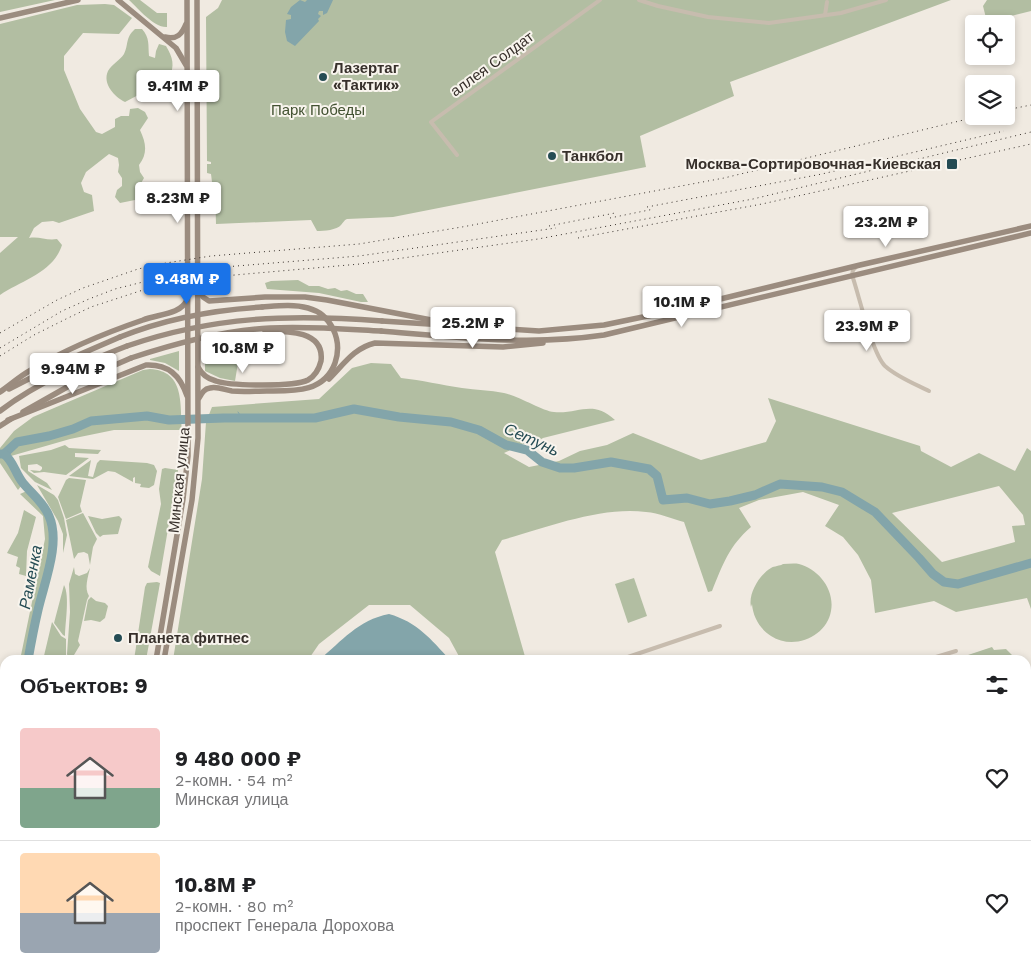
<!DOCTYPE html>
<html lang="ru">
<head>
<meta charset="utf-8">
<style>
  body { margin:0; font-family:"Work Sans",sans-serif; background:#f2f2f2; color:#202124; height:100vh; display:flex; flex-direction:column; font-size:19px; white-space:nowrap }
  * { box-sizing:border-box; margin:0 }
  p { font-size:16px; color:#757577 }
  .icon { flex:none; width:28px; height:28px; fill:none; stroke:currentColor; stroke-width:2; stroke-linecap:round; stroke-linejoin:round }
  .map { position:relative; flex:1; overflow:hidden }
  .side { position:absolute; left:0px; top:655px; width:1031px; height:320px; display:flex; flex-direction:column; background:#fff; border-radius:15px 15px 0 0; box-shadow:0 2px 8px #0003 }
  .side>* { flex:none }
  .buttons { position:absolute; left:965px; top:15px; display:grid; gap:10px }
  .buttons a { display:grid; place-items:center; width:50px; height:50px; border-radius:5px; background:#fff; box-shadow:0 2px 8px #0003; font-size:25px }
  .price { position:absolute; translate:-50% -42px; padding:0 11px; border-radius:5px; background:#fff; color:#222; font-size:16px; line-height:32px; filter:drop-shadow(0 1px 2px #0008) }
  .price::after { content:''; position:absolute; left:50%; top:30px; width:15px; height:11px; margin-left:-8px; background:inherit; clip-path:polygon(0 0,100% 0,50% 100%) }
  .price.selected { background:#1a73e8; color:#fff }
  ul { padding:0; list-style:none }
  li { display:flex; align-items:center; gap:15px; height:125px; padding:0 20px }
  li+li { border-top:1px solid #e0e0e0 }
  li span { display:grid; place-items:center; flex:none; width:140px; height:100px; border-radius:5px; color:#555 }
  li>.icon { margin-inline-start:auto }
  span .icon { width:60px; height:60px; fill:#fffc; stroke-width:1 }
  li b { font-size:21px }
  h2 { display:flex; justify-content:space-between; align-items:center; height:60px; padding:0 20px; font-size:21px }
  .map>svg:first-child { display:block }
</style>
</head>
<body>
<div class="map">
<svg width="1031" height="975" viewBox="0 0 1031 975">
  <rect width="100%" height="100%" fill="#f0eae1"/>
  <g fill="#b2bea2" fill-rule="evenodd">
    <polygon points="0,0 55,0 0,12"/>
    <path d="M129,0H140L157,13H167V27C154,28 139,9 129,0Z"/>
    <path d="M222,0H951L730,82L734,96L640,136L646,167L393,217L347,219C344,220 343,223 341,225C337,230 324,231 317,231L311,220L216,224L215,190L207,186V182H212L211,174L207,173V164H211V162L207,161L206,17L218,8Z"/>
    <polygon points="987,0 1031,0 1031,11 987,22 983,6"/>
    <path d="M105,4L114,5L132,18L119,34L83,33L64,56V70L80,109L96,132L102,134L115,127V119L121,116H129L130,109L138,108L145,112L148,118L140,130C146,143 148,153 139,165L140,172L144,178L136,192L135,200L120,203L115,197L117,190L122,186V178L118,172L119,165L118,158L109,154L86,172L81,183L84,192L92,195L94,211L59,223L53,221L42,222L34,228L29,238C39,236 47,241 57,239L62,245C53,273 22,280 0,295V253L18,237H0V24L77,5Z"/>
    <path d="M135,29H142C150,38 148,45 149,56L155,58L156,51L159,44L166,46C173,58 175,65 169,79L155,81L144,92L125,102C115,97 102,84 108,71C112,64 120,60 124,54C129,44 125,38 135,29Z"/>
    <polygon points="298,280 309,286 319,286 328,289 335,288 341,291 347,290 356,294 363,294 368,302 361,302 319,293 267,289 265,283 271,281"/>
    <polygon points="242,339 235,381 220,378 205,371 205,346"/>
    <polygon points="179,351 179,371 165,363 150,360 150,359"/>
    <path d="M371,363L391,364L401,378C422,380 441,385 462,388C476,390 490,390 504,393C519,396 542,411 554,412C580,414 592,399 615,420L543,438L533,444H523L504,453L529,467L559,461L580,451L607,445L633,433L701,460L766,442L776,421L768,398L920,446L921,451L951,467L979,453L1015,471L1027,448L1031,451V609L1027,598L956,612L934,601L875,613L871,580L858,555L843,537L825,526L839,505L803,492L759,500L739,508L751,527C729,546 723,564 712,591L708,592L684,522C672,519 659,513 646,512C601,506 545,528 502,540L495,552L526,660H461L449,638L410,605H369L319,644L308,660H173L202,479L206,422L212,407L319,399L352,368ZM999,486L1023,515L1025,525L1012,526L1015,542L942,562L892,513Z"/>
    <path d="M150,369C185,371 180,404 182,430H114L70,439L11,456L25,481L18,490L0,463V448L14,431L33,417L143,370Z"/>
    <polygon points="65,445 69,448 101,450 98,454 75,453 75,457 89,458 66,475 44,472 34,473 30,470 40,471 42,469 42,467 37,464 28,465 28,471 47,483 52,490 35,482 21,468 19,456 51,450"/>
    <polygon points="91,460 88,476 93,477 97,463 100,460 147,463 154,465 157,471 154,485 149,488 140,487 141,484 135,483 135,477 133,478 133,482 115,472 108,471 93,479 69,476"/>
    <polygon points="165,468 178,470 160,576 151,571 148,567 161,504 159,489 162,469"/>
    <polygon points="69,478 86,480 80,506 82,512 66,519 58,497 66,480"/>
    <polygon points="37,485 54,495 58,500 64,518 67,535 63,553 63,534 58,521"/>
    <path d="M29,490C37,498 46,505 50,517C61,545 44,583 38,611C34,627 31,644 28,660H20L45,539L43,516L20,494Z"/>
    <polygon points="24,510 36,517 27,551 26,576 19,574 20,568 16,566 18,557 7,553 18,533"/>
    <polygon points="83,513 97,539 93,547 90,565 88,554 84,552 78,553 74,559 66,520"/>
    <polygon points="88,516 102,519 119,516 122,519 118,534 103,535 100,537 96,533"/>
    <path d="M783,564C788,564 794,563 799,564C818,569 835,589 831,611C827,636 794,651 771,636C760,629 753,617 752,604L751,607C748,594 759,575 771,568C774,566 780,566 783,564Z"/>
    <path d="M74,567L75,574L79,576L87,573L90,568C88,577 84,588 89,596L87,600L78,641L80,645L71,660H69L67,654L70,612L69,584Z"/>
    <polygon points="634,578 647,616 628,623 615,584"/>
    <polygon points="157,582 160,583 146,660 134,660 145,587 147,583"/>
    <path d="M64,585C70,596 65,623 65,636L63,635L54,623Z"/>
    <polygon points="91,597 96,601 105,603 108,606 105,618 100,622 91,620 84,621 88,600"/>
    <polygon points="52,622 61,636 66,639 66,660 43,660"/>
    <polygon points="992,647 994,650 1006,649 1017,660 953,660"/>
    <polygon points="5,705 5,748 4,749 5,751 5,796 0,789 0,706"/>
    <polygon points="1026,708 1031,712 1031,768 1026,764"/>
  </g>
  <g fill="#83a5aa">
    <polygon points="300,0 305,2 307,0 333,0 327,13 323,15 323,11 319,11 318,14 321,16 318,19 319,21 295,46 287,41 285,32 286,20 291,19 291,15 287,14 291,7"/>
    <path d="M389,614C417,622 431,639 450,660H319C342,641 358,620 389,614Z"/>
  </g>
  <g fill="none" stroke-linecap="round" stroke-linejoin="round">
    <polyline stroke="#83a5aa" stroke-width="1" points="238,412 242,418"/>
    <g stroke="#83a5aa" stroke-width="9">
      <polyline points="0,454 4,454 17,442 49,436 73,429 91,421 147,416 169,420 224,418 315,418 354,409 399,417 451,422 479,430 506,445 527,450 542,462 560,468 574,468 611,462 649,469 657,476 663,500 687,498 710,504 730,501 755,495 780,484 822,487 842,492 875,512 919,558 933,574 944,582 958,584 1031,563"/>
      <path d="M4,454C14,462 15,473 23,483C32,494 44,503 49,516C61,543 44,583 38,610C34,627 31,643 28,660"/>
      <polyline points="0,740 5,740"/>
      <polyline points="0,761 5,767"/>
      <polyline points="0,931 5,929"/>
      <polyline points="0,939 5,945"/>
      <polyline points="9,975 17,970"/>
    </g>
    <g stroke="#c7bcae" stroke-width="4">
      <polyline points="639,0 658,6 708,17 769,23 841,13 886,0"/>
      <polyline points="825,15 827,2"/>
      <polyline points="457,155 431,122 600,0"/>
      <path d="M856,267L853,270L852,275C859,295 872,353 885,366C897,377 915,384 929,391"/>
      <polyline points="619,660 720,626"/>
      <polyline points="926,660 956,651"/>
      <polyline points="912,970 914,975"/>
    </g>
    <g stroke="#9b8c7f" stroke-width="5.5">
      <polyline points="118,0 176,48 186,65"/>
      <polyline points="0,18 78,0"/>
      <path d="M165,37C177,40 182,34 186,24"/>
      <polyline points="199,291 203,297 209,301 265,297 305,297 327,300 447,323"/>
      <polyline points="382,321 539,331 604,325 667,312 860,265 1031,226"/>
      <path d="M381,331C455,337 529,346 604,335L1031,233"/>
      <path d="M198,367C202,375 208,379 216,381C231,386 295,387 308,380C315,376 319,369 321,361C325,330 285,331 265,331"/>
      <path d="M329,379C344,364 354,348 375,343L503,347L543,343"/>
      <polyline points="9,389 60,363 120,337"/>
      <path d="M0,392C10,385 20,376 31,370C66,349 105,333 143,320C158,314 180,315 187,300"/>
      <path d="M199,398C202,393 204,389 210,388C217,386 225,390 232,391C244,392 255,391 267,391C293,391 324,393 335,363C343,340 331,314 308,308C293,304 277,306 262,307"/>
      <path d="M0,411C38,382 83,363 127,346"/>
      <polyline points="23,412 76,382 131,358"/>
      <path d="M8,420L146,365C168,364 180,375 187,396"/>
      <polyline points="0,426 11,419"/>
      <polyline points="156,660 183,499 188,456 187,0"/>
      <polyline points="164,660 192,500 198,438 197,0"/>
      <polyline points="652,970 655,975"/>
      <polyline points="101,975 102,970"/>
      <polyline points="110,975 111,970"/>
    </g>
    <g stroke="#37302b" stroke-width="1" stroke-dasharray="1 4" stroke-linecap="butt">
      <polyline points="1006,110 1031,105"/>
      <polyline points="647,207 822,174 1004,131"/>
      <polyline points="610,218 654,209"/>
      <polyline points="549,226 615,213"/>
      <polyline points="578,238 762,204 1031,144"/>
      <polyline points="0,333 57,300 83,288 138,269 166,263 211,256 359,244 462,227 724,178 980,116"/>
      <polyline points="0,348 62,311 89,299 115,289 167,276 212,268 359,256 556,228"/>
      <polyline points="0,356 34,335 68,318 91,307 143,290 212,277 360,264 538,239 753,199 1031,132"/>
    </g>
    <g stroke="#9b8c7f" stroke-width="5.5">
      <path d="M120,337C167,318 212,310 262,307"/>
      <path d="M127,346C214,316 291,314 382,321"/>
      <path d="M131,358C176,343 223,330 270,328C307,326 344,329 381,331"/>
    </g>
  </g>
  <g fill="#254c54" stroke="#f8f4ed" stroke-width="2">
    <circle cx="323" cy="77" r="5"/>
    <circle cx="552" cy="156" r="5"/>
    <rect x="946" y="158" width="12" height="12" rx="2.5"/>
    <circle cx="118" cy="638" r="5"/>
  </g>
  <g text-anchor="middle" stroke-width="4" stroke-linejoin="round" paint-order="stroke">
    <g font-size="15" fill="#37302b" stroke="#f8f4ed">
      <text transform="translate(492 64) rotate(-36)" y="5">аллея Солдат</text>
      <text transform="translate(179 480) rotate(-84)" y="5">Минская улица</text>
    </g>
    <g font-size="15" font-weight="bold" fill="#37302b" stroke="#f8f4ed" text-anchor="start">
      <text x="333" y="73">Лазертаг<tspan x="333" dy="17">«Тактик»</tspan></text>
      <text x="562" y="161">Танкбол</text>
      <text x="941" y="169" text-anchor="end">Москва-Сортировочная-Киевская</text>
      <text x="128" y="643">Планета фитнес</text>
    </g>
    <g font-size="15" fill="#435232" stroke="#f8f4ed">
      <text x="318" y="115">Парк Победы</text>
    </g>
    <g font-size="16" font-style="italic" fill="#254c54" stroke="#f8f4ed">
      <text transform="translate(532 439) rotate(24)" y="6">Сетунь</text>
      <text transform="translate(30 577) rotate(-79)" y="6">Раменка</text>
    </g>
  </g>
</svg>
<div class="buttons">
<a><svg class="icon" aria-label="locate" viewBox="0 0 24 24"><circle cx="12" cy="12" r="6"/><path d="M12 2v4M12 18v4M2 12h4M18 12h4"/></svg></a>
<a><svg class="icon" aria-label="layers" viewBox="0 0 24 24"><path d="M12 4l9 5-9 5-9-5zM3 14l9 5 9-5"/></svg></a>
</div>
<b class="price" style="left:178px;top:112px">9.41M ₽</b>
<b class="price" style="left:178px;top:224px">8.23M ₽</b>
<b class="price" style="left:886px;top:248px">23.2M ₽</b>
<b class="price selected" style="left:187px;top:305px">9.48M ₽</b>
<b class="price" style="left:682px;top:328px">10.1M ₽</b>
<b class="price" style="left:473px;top:349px">25.2M ₽</b>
<b class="price" style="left:867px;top:352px">23.9M ₽</b>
<b class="price" style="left:243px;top:374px">10.8M ₽</b>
<b class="price" style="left:73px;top:395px">9.94M ₽</b>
<section class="side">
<h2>Объектов: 9<svg class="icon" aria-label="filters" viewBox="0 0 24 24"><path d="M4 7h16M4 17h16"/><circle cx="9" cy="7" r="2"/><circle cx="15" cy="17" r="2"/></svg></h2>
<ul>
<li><span style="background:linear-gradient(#f6c9c9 60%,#7fa58c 0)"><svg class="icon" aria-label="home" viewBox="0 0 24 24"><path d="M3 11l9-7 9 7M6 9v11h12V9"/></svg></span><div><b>9 480 000 ₽</b><p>2-комн. · 54 m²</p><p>Минская улица</p></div><svg class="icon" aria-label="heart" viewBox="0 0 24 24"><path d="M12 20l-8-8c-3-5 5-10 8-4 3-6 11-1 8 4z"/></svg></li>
<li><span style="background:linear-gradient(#ffd9b3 60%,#9aa5b1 0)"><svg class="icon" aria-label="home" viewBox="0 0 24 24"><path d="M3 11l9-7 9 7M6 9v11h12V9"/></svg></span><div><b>10.8M ₽</b><p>2-комн. · 80 m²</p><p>проспект Генерала Дорохова</p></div><svg class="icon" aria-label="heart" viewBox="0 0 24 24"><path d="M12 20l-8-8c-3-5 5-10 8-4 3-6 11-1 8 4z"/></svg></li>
</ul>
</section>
</div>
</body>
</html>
